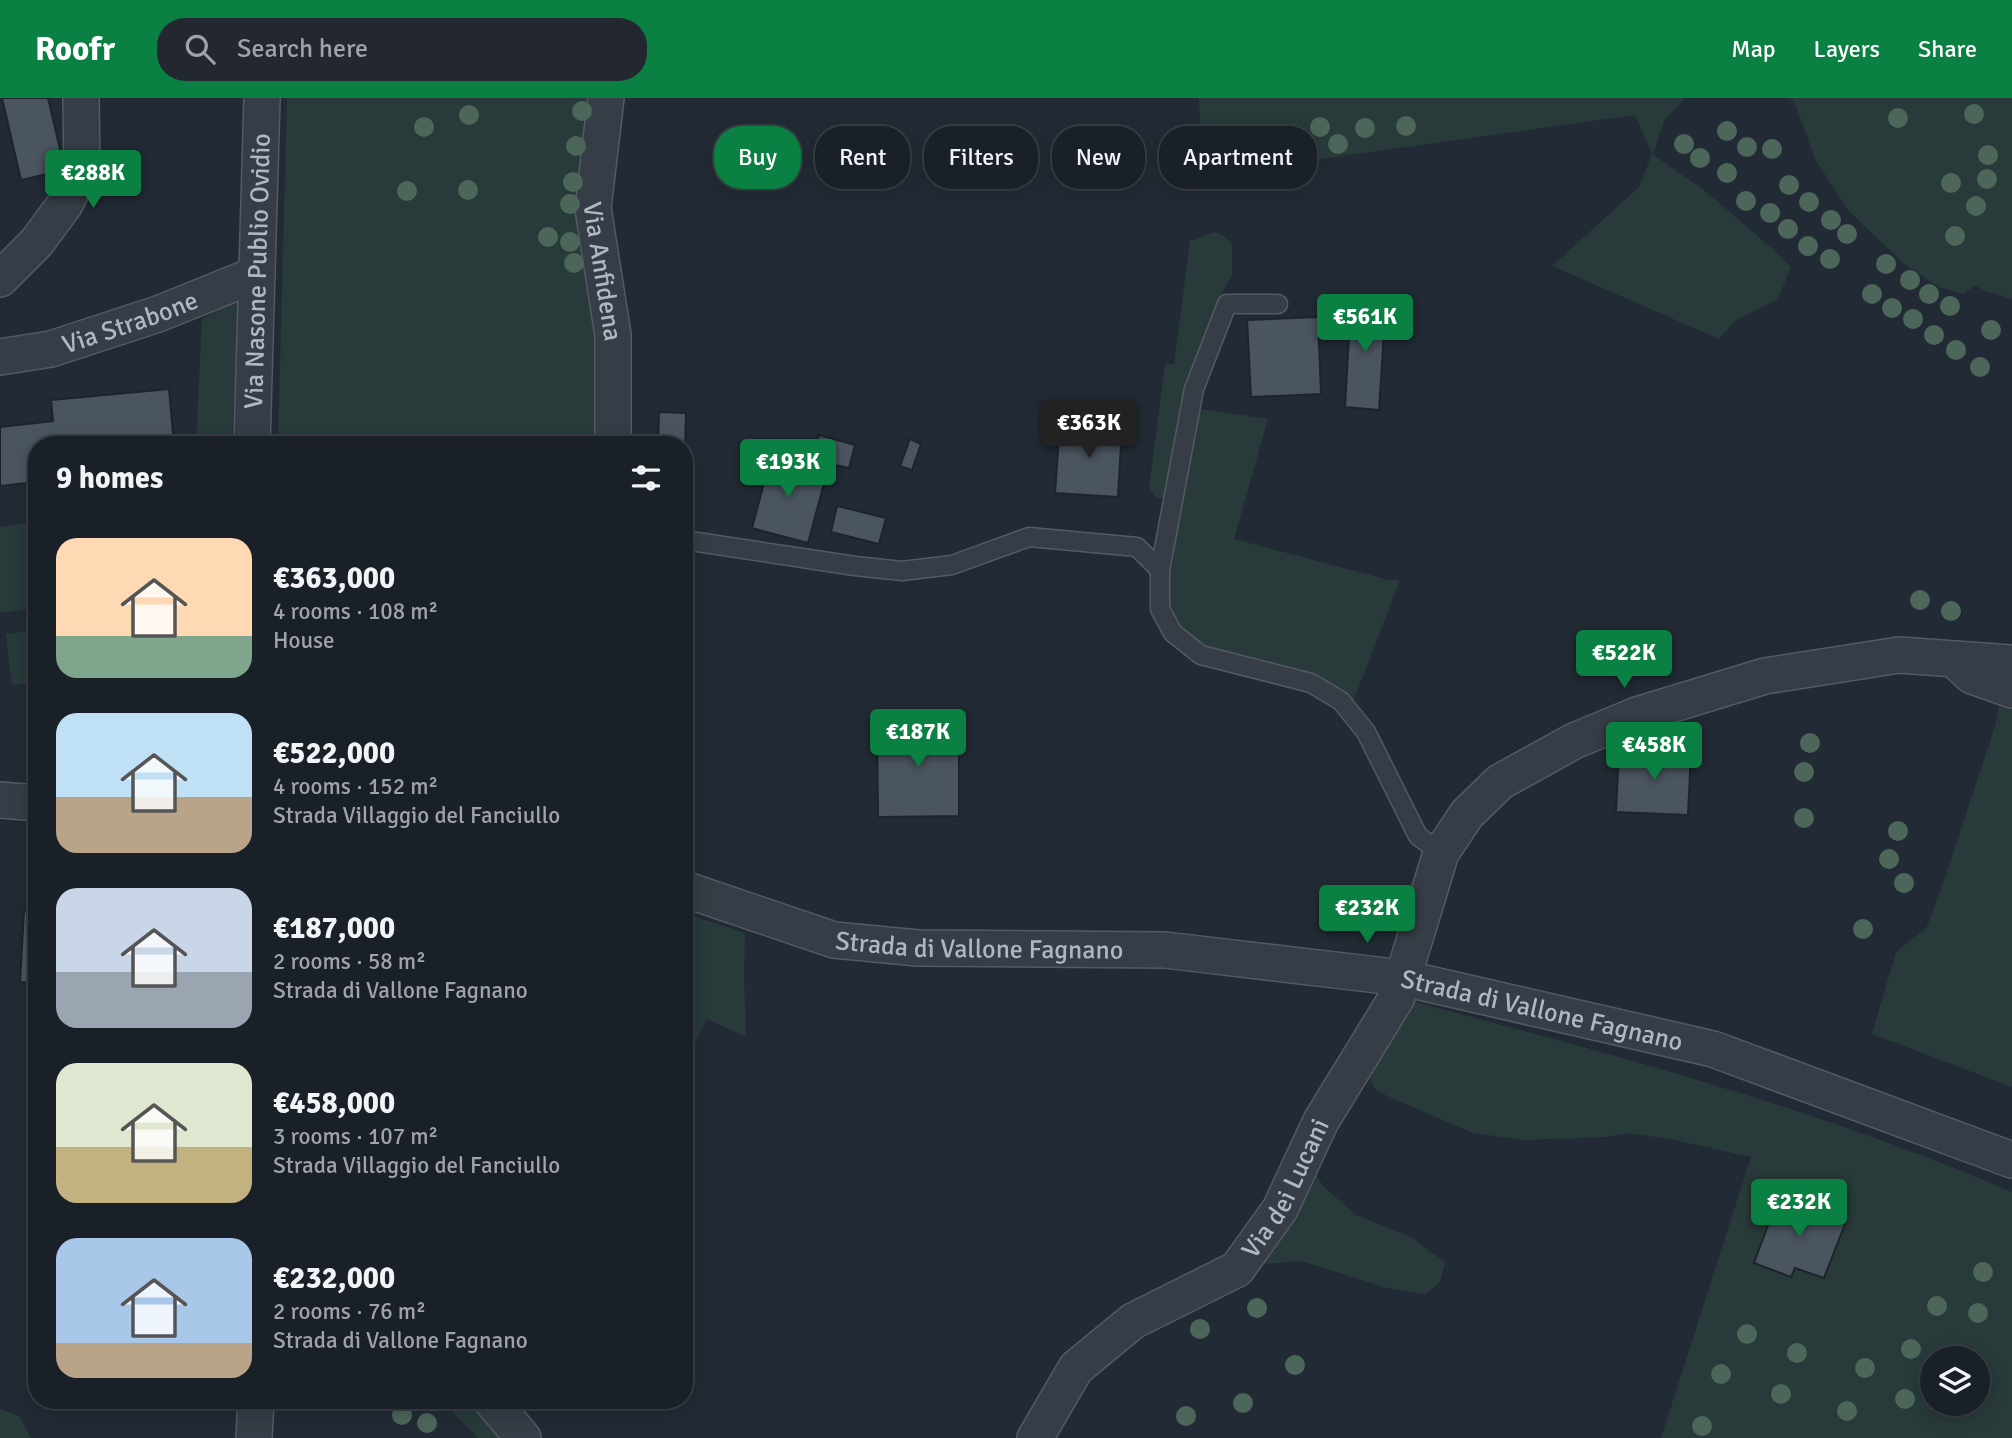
<!DOCTYPE html>
<html lang="en">
<head>
<meta charset="utf-8">
<style>
  body { margin:0; font-family:Signika,sans-serif; background:#232830; color:#f1f3f6; height:100vh; display:flex; flex-direction:column; font-size:26px; white-space:nowrap }
  * { box-sizing:border-box; margin:0 }
  p { font-size:23px; color:#9fa3a8 }
  .icon { flex:none; width:38px; height:38px; fill:none; stroke:currentColor; stroke-width:2; stroke-linecap:round; stroke-linejoin:round }
  .map { position:relative; flex:1; overflow:hidden }
  .details { position:absolute; left:28px; top:338px; width:665px; height:973px; display:flex; flex-direction:column; background:#1a2028; border-radius:28px; box-shadow:0 4px 18px #0003,0 0 0 2px #383e45 }
  .details>* { flex:none }
  .hud { position:absolute; left:714px; top:28px; width:665px; height:63px; display:flex; gap:14px }
  .fabs { position:absolute; left:1920px; top:1248px; display:grid; gap:14px }
  .fabs a { display:grid; place-items:center; width:70px; height:70px; border-radius:50%; background:#1a2028; box-shadow:0 4px 18px #0003,0 0 0 2px #383e45; font-size:35px }
  .price { position:absolute; translate:-50% -60px; padding:0 16px; border-radius:7px; background:#0b8043; color:#fff; font-size:23px; line-height:46px; filter:drop-shadow(0 2px 4px #0008) }
  .price::after { content:''; position:absolute; left:50%; top:42px; width:21px; height:16px; margin-left:-10px; background:inherit; clip-path:polygon(0 0,100% 0,50% 100%) }
  .price.active { background:#222; color:#fff }
  ul { padding:0; list-style:none }
  li { display:flex; align-items:center; gap:21px; height:175px; padding:0 28px }
  li span { display:grid; place-items:center; flex:none; width:196px; height:140px; border-radius:21px; color:#555 }
  li>.icon { margin-inline-start:auto }
  span .icon { width:84px; height:84px; fill:#fffc; stroke-width:1 }
  li b { font-size:30px }
  h2 { display:flex; justify-content:space-between; align-items:center; height:84px; padding:0 28px; font-size:30px }
  .pill { padding:0 24px; border-radius:28px; background:#1a2028; box-shadow:0 4px 18px #0003,0 0 0 2px #383e45; font-size:24px; line-height:63px }
  .pill.active { background:#0b8043; color:#fff }
  header { display:flex; align-items:center; gap:42px; box-sizing:border-box; height:98px; padding:0 35px; background:#0b8043; color:#fff }
  header strong { font-size:33px }
  nav { display:flex; gap:38px; margin-inline-start:auto; font-size:24px }
  .search { width:490px; height:63px; background:#232830; display:flex; align-items:center; gap:18px; box-sizing:border-box; padding:0 24px; border-radius:28px; color:#9fa3a8; font-size:26px }
  .map>svg:first-child { display:block }
</style>
</head>
<body>
<header>
<strong>Roofr</strong>
<div class="search"><svg class="icon" aria-label="search" viewBox="0 0 24 24"><circle cx="10" cy="10" r="6"/><path d="M15 15l6 6"/></svg>Search here</div>
<nav><a>Map</a><a>Layers</a><a>Share</a></nav>
</header>
<div class="map">
<svg width="2012" height="1340" viewBox="0 0 2012 1340">
  <rect width="100%" height="100%" fill="#222b35"/>
  <g fill="#283a3a" fill-rule="evenodd">
    <polygon points="287,0 602,0 608,346 278,346"/>
    <polygon points="1199,0 1685,0 1664,23 1653,57 1703,91 1773,151 1791,169 1778,201 1735,223 1719,241 1552,168 1639,89 1652,56 1635,17 1286,66 1198,85 1201,59"/>
    <polygon points="1788,0 2012,0 2012,201 1983,192 1975,187 1964,196 1939,189 1903,165 1847,111 1815,61 1794,3"/>
    <polygon points="1214,134 1222,137 1232,146 1232,177 1220,199 1193,273 1170,388 1164,400 1156,400 1149,390 1165,266 1174,266 1190,143"/>
    <polygon points="239,201 232,346 196,346 202,221"/>
    <polygon points="1195,310 1268,321 1234,441 1389,482 1400,482 1353,604 1317,584 1193,546 1172,524 1165,497 1168,451"/>
    <polygon points="37,424 37,510 0,515 0,429"/>
    <polygon points="37,532 37,584 12,587 6,536"/>
    <polygon points="2001,597 2012,600 2012,989 1872,936 1896,854 1927,829 1947,774 1995,628"/>
    <polygon points="684,815 745,835 744,878 746,939 707,921 684,966"/>
    <path d="M1400,900C1607,955 1815,1009 2012,1094V1340H1661L1751,1059L1675,1042L1629,1035L1607,1039L1524,1042L1473,1035L1376,993L1361,963ZM1932,1260H1978V1306H1932Z"/>
    <polygon points="1308,1061 1323,1088 1356,1117 1411,1139 1445,1164 1440,1184 1425,1196 1387,1190 1302,1163 1264,1166"/>
    <polygon points="441,1302 476,1302 513,1340 478,1340"/>
    <polygon points="0,1311 19,1318 31,1340 0,1340"/>
  </g>
  <g fill="#4b5560" stroke="#1d242c" stroke-width="2">
    <polygon points="2,0 48,0 65,72 21,82"/>
    <polygon points="1351,201 1386,204 1379,312 1345,309"/>
    <polygon points="1318,219 1321,296 1251,299 1247,222"/>
    <polygon points="169,291 174,346 37,346 37,384 0,388 0,329 53,323 51,302"/>
    <polygon points="659,314 686,315 684,385 684,346 658,346"/>
    <polygon points="1060,325 1122,329 1118,399 1055,395"/>
    <polygon points="819,337 855,347 849,370 813,362"/>
    <polygon points="910,341 921,346 912,372 900,368"/>
    <polygon points="773,351 799,357 795,374 825,382 808,445 752,430"/>
    <polygon points="837,408 886,420 879,446 831,434"/>
    <polygon points="941,623 941,629 959,629 959,718 878,719 877,624"/>
    <polygon points="1619,651 1691,654 1688,717 1616,714"/>
    <polygon points="24,813 37,814 37,885 20,884"/>
    <polygon points="1780,1095 1817,1109 1815,1115 1845,1126 1824,1180 1795,1170 1791,1179 1754,1165"/>
  </g>
  <g fill="none" stroke-linecap="round" stroke-linejoin="round">
    <g stroke="#535a63" stroke-width="21">
      <g id="lane">
        <polyline points="684,442 855,468 902,473 952,467 1029,439 1137,449 1160,472 1194,291 1227,206 1278,206"/>
        <polyline points="1160,472 1160,511 1173,535 1201,557 1311,585 1341,603 1366,634 1418,738 1441,755"/>
      </g>
    </g>
    <g stroke="#535a63" stroke-width="38">
      <g id="street">
        <path id="s1" d="M606,0L593,110L613,237V346"/>
        <polyline points="0,181 37,144 65,106 82,72 81,0"/>
        <path id="s2" d="M0,259L51,251L158,216L257,176"/>
        <path id="s3" d="M252,346L262,0"/>
        <polyline points="1961,568 1972,578 2012,592"/>
        <polyline points="0,702 37,705"/>
        <path id="s4" d="M684,791L834,842L918,850L1165,852L1403,880L1713,951L2012,1062"/>
        <polyline points="491,1302 523,1340"/>
        <polyline points="254,1340 256,1302"/>
        <path id="s5" d="M1035,1340L1076,1270L1133,1223L1237,1171L1280,1111L1321,1023L1397,899L1441,755L1467,716L1500,684L1574,643L1637,617L1765,578L1899,557L2012,565"/>
      </g>
    </g>
    <use href="#lane" stroke="#363d46" stroke-width="18"/>
    <use href="#street" stroke="#363d46" stroke-width="35"/>
  </g>
  <g fill="#4d665a">
    <circle cx="582" cy="13" r="10"/>
    <circle cx="1974" cy="16" r="10"/>
    <circle cx="469" cy="17" r="10"/>
    <circle cx="1898" cy="20" r="10"/>
    <circle cx="1406" cy="28" r="10"/>
    <circle cx="424" cy="29" r="10"/>
    <circle cx="1320" cy="29" r="10"/>
    <circle cx="1365" cy="30" r="10"/>
    <circle cx="1727" cy="33" r="10"/>
    <circle cx="1255" cy="45" r="10"/>
    <circle cx="1338" cy="46" r="10"/>
    <circle cx="1684" cy="46" r="10"/>
    <circle cx="576" cy="48" r="10"/>
    <circle cx="1290" cy="48" r="10"/>
    <circle cx="1747" cy="49" r="10"/>
    <circle cx="1772" cy="51" r="10"/>
    <circle cx="1988" cy="57" r="10"/>
    <circle cx="1700" cy="60" r="10"/>
    <circle cx="1727" cy="75" r="10"/>
    <circle cx="1987" cy="81" r="10"/>
    <circle cx="573" cy="84" r="10"/>
    <circle cx="1951" cy="85" r="10"/>
    <circle cx="1789" cy="87" r="10"/>
    <circle cx="468" cy="92" r="10"/>
    <circle cx="407" cy="93" r="10"/>
    <circle cx="1746" cy="103" r="10"/>
    <circle cx="1809" cy="104" r="10"/>
    <circle cx="570" cy="106" r="10"/>
    <circle cx="1976" cy="108" r="10"/>
    <circle cx="1770" cy="115" r="10"/>
    <circle cx="1831" cy="122" r="10"/>
    <circle cx="1788" cy="131" r="10"/>
    <circle cx="1847" cy="136" r="10"/>
    <circle cx="1955" cy="138" r="10"/>
    <circle cx="548" cy="139" r="10"/>
    <circle cx="570" cy="144" r="10"/>
    <circle cx="1808" cy="148" r="10"/>
    <circle cx="1830" cy="161" r="10"/>
    <circle cx="574" cy="165" r="10"/>
    <circle cx="1886" cy="166" r="10"/>
    <circle cx="1910" cy="182" r="10"/>
    <circle cx="1872" cy="196" r="10"/>
    <circle cx="1929" cy="196" r="10"/>
    <circle cx="1950" cy="208" r="10"/>
    <circle cx="1892" cy="210" r="10"/>
    <circle cx="1913" cy="221" r="10"/>
    <circle cx="1991" cy="232" r="10"/>
    <circle cx="1934" cy="237" r="10"/>
    <circle cx="1956" cy="252" r="10"/>
    <circle cx="1980" cy="269" r="10"/>
    <circle cx="1920" cy="502" r="10"/>
    <circle cx="1951" cy="513" r="10"/>
    <circle cx="1810" cy="645" r="10"/>
    <circle cx="1804" cy="674" r="10"/>
    <circle cx="1804" cy="720" r="10"/>
    <circle cx="1898" cy="733" r="10"/>
    <circle cx="1889" cy="761" r="10"/>
    <circle cx="1904" cy="785" r="10"/>
    <circle cx="1863" cy="831" r="10"/>
    <circle cx="1983" cy="1174" r="10"/>
    <circle cx="1937" cy="1208" r="10"/>
    <circle cx="1257" cy="1210" r="10"/>
    <circle cx="1978" cy="1215" r="10"/>
    <circle cx="1200" cy="1231" r="10"/>
    <circle cx="1747" cy="1236" r="10"/>
    <circle cx="1911" cy="1251" r="10"/>
    <circle cx="1797" cy="1255" r="10"/>
    <circle cx="1295" cy="1267" r="10"/>
    <circle cx="1865" cy="1270" r="10"/>
    <circle cx="1721" cy="1276" r="10"/>
    <circle cx="1781" cy="1296" r="10"/>
    <circle cx="1905" cy="1301" r="10"/>
    <circle cx="1243" cy="1305" r="10"/>
    <circle cx="1847" cy="1313" r="10"/>
    <circle cx="402" cy="1317" r="10"/>
    <circle cx="1186" cy="1318" r="10"/>
    <circle cx="427" cy="1325" r="10"/>
    <circle cx="1702" cy="1328" r="10"/>
  </g>
  <g text-anchor="middle" stroke-width="5" stroke-linejoin="round" paint-order="stroke">
    <g font-size="26" fill="#b0b7c2" stroke="#1b222a">
      <text dy="9" stroke="none"><textPath href="#s3" startOffset="173">Via Nasone Publio Ovidio</textPath></text>
      <text dy="9" stroke="none"><textPath href="#s1" startOffset="175">Via Anfidena</textPath></text>
      <text dy="9" stroke="none"><textPath href="#s2" startOffset="135">Via Strabone</textPath></text>
      <text dy="9" stroke="none"><textPath href="#s4" startOffset="304">Strada di Vallone Fagnano</textPath></text>
      <text dy="9" stroke="none"><textPath href="#s4" startOffset="872">Strada di Vallone Fagnano</textPath></text>
      <text dy="9" stroke="none"><textPath href="#s5" startOffset="366">Via dei Lucani</textPath></text>
    </g>
  </g>
</svg>
<div class="fabs">
<a><svg class="icon" aria-label="layers" viewBox="0 0 24 24"><path d="M12 4l9 5-9 5-9-5zM3 14l9 5 9-5"/></svg></a>
</div>
<b class="price" style="left:93px;top:112px">€288K</b>
<b class="price" style="left:1365px;top:256px">€561K</b>
<b class="price active" style="left:1089px;top:362px">€363K</b>
<b class="price" style="left:788px;top:401px">€193K</b>
<b class="price" style="left:1624px;top:592px">€522K</b>
<b class="price" style="left:918px;top:671px">€187K</b>
<b class="price" style="left:1654px;top:684px">€458K</b>
<b class="price" style="left:1367px;top:847px">€232K</b>
<b class="price" style="left:1799px;top:1141px">€232K</b>
<div class="hud">
<a class="pill active">Buy</a>
<a class="pill">Rent</a>
<a class="pill">Filters</a>
<a class="pill">New</a>
<a class="pill">Apartment</a>
</div>
<section class="details">
<h2>9 homes<svg class="icon" aria-label="filters" viewBox="0 0 24 24"><path d="M4 7h16M4 17h16"/><circle cx="9" cy="7" r="2"/><circle cx="15" cy="17" r="2"/></svg></h2>
<ul>
<li><span style="background:linear-gradient(#ffd9b3 70%,#7fa58c 0)"><svg class="icon" aria-label="home" viewBox="0 0 24 24"><path d="M3 11l9-7 9 7M6 9v11h12V9"/></svg></span><div><b>€363,000</b><p>4 rooms · 108 m²</p><p>House</p></div></li>
<li><span style="background:linear-gradient(#bfe0f5 60%,#b9a48a 0)"><svg class="icon" aria-label="home" viewBox="0 0 24 24"><path d="M3 11l9-7 9 7M6 9v11h12V9"/></svg></span><div><b>€522,000</b><p>4 rooms · 152 m²</p><p>Strada Villaggio del Fanciullo</p></div></li>
<li><span style="background:linear-gradient(#c9d6e8 60%,#9aa5b1 0)"><svg class="icon" aria-label="home" viewBox="0 0 24 24"><path d="M3 11l9-7 9 7M6 9v11h12V9"/></svg></span><div><b>€187,000</b><p>2 rooms · 58 m²</p><p>Strada di Vallone Fagnano</p></div></li>
<li><span style="background:linear-gradient(#dfe7d0 60%,#c2b280 0)"><svg class="icon" aria-label="home" viewBox="0 0 24 24"><path d="M3 11l9-7 9 7M6 9v11h12V9"/></svg></span><div><b>€458,000</b><p>3 rooms · 107 m²</p><p>Strada Villaggio del Fanciullo</p></div></li>
<li><span style="background:linear-gradient(#a9c7e8 75%,#b9a48a 0)"><svg class="icon" aria-label="home" viewBox="0 0 24 24"><path d="M3 11l9-7 9 7M6 9v11h12V9"/></svg></span><div><b>€232,000</b><p>2 rooms · 76 m²</p><p>Strada di Vallone Fagnano</p></div></li>
</ul>
</section>
</div>
</body>
</html>
